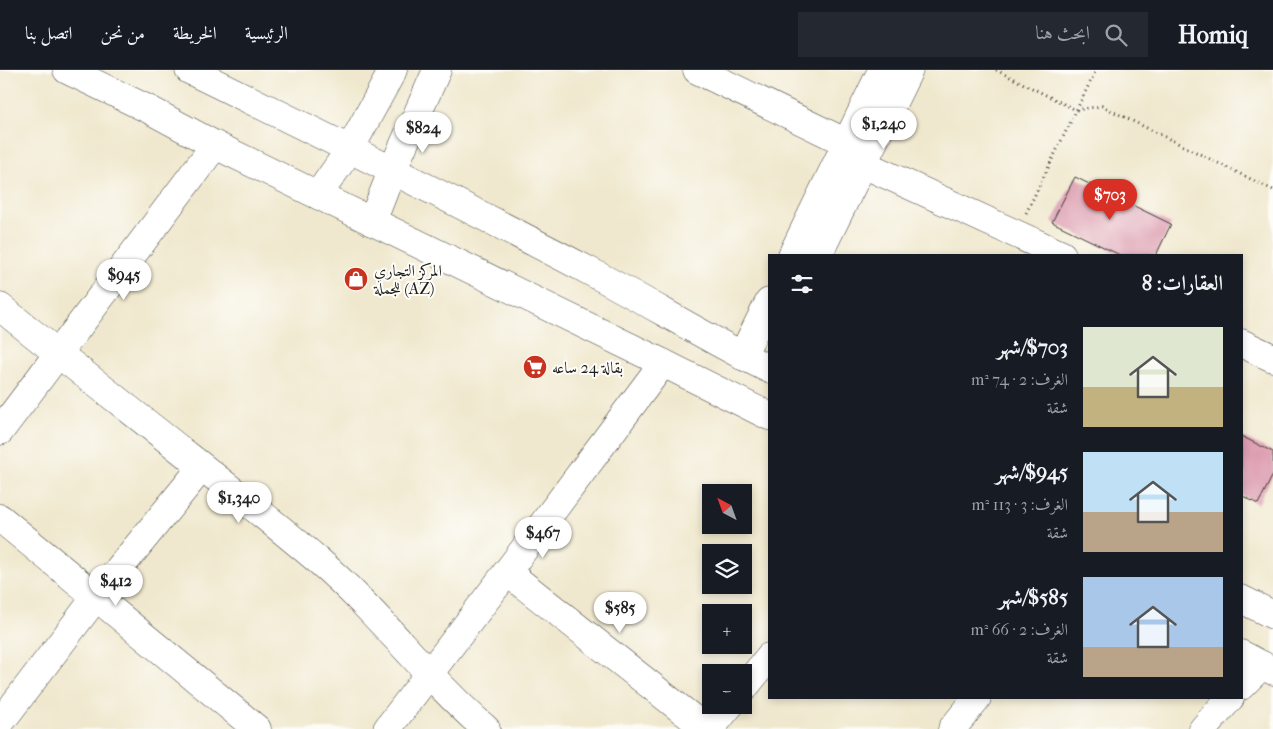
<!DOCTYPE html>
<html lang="ar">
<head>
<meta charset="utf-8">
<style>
  body { margin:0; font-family:"IM FELL French Canon",Amiri,serif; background:#242831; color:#f1f3f6; direction:rtl; height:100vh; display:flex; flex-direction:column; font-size:19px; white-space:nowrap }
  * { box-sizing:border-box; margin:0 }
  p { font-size:16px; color:#9ea1a6 }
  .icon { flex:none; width:28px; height:28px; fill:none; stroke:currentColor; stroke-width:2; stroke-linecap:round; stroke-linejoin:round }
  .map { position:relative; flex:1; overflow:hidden; direction:ltr }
  .panel { position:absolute; left:768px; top:184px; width:475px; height:445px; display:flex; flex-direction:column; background:#171b24; border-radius:0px; box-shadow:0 2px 8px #0003; direction:rtl }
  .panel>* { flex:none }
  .needle { width:32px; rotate:319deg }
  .fabs { position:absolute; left:702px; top:414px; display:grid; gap:10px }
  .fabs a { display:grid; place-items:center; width:50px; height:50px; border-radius:0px; background:#171b24; box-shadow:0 2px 8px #0003; font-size:25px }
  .price { position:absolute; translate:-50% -42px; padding:0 11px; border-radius:18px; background:#fff; color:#222; font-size:16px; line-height:32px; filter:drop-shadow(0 1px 2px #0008) }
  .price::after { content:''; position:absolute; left:50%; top:30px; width:15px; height:11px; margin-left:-8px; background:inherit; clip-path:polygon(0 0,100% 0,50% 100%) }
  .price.selected { background:#d93025; color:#fff }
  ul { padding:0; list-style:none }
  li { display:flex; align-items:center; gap:15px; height:125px; padding:0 20px }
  li span { display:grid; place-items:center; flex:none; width:140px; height:100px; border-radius:0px; color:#555 }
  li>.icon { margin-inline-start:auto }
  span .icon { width:60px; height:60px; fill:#fffc; stroke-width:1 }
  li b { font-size:21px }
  h2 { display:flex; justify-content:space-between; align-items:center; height:60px; padding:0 20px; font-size:21px }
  header { display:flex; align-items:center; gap:30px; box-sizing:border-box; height:70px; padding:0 25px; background:#171b24; border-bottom:1px solid #363941 }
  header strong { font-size:24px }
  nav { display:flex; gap:28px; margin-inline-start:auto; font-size:18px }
  .search { width:350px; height:45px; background:#242831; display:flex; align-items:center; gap:12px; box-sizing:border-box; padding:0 18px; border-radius:0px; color:#9ea1a6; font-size:19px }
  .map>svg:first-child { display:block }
</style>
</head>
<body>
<header>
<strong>Homiq</strong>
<div class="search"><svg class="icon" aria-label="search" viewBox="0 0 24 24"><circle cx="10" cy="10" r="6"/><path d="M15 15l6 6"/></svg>ابحث هنا</div>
<nav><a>الرئيسية</a><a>الخريطة</a><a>من نحن</a><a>اتصل بنا</a></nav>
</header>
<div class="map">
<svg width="1273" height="659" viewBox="0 0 1273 659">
  <rect width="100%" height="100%" fill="#fdfcf7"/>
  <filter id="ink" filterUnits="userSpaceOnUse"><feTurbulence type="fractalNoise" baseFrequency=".02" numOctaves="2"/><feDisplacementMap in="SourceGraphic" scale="10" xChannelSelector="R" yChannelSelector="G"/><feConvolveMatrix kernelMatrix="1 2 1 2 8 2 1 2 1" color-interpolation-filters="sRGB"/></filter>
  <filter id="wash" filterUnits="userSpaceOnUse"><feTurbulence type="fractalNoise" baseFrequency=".0096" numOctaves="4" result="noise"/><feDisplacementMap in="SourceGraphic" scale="20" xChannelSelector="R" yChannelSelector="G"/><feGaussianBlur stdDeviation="1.12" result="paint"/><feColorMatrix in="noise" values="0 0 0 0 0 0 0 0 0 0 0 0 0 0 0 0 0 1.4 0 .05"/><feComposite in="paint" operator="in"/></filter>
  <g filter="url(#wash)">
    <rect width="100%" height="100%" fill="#f0e8ce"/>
    <g id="blocks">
      <g fill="#da96ac">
        <polygon points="1075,107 1171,154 1156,185 1120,185 1052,152"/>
        <polygon points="1241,366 1273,382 1273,405 1258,434 1241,425"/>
      </g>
    </g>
  </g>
  <g filter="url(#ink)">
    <use href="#blocks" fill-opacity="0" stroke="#3c3b37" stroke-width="1"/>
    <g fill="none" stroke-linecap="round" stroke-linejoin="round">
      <g stroke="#3c3b37" stroke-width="29">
        <g id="minor">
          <polyline points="697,0 847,73 863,94 1062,185"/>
          <polyline points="792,185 882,0"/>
          <polyline points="818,185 909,0"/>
          <path d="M0,237C62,287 125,336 187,385C232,420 277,455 320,492C380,544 426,607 486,659"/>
          <polyline points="1241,273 1273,288"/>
          <polyline points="742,286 769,232"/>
          <polyline points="0,361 215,75"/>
          <polyline points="0,448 257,659"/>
          <polyline points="507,502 706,659"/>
          <polyline points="1241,616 1262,595"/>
          <polyline points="744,618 769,587"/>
          <polyline points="0,653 96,527 202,397"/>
          <polyline points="387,659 507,502 663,293"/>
          <polyline points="710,659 730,635"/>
          <polyline points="952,659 977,628"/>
          <polyline points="1203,659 1230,628"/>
        </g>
      </g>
      <g stroke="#3c3b37" stroke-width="29">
        <g id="major">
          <polyline points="67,0 150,40 215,75 663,293 769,346"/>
          <path d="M189,0C324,66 460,133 593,203C652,234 709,270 769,299"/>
          <polyline points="318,125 350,79 393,0"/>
          <polyline points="372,152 392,101 437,0"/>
          <polyline points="1241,529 1273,545"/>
          <polyline points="1241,584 1273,601"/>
        </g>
      </g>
      <g stroke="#3c3b37" stroke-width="3" stroke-dasharray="1 4" stroke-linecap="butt">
        <polyline points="996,0 1076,40 1102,36 1273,120"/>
        <polyline points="1026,143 1096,0"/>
      </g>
      <use href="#minor" stroke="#fff" stroke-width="28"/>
      <use href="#major" stroke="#fff" stroke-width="28"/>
    </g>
  </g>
  <defs>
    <g id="shop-disc" transform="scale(1.25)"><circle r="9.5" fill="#c8321e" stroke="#fdfcf7"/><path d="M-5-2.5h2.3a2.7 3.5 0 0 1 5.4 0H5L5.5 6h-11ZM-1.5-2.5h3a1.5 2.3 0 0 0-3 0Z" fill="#fff"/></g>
    <g id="supermarket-disc" transform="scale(1.25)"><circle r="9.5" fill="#c8321e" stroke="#fdfcf7"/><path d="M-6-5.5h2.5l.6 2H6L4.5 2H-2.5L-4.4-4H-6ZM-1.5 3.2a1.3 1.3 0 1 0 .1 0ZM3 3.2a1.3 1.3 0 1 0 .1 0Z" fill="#fff"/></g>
  </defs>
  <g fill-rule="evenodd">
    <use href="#shop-disc" x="356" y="209"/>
    <use href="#supermarket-disc" x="535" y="297"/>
  </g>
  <g text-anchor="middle" stroke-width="4" stroke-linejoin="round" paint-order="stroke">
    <g font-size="16" fill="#1c1c1c" stroke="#fdfcf7" text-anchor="start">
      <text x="374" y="206">المركز التجاري<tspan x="374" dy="18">للجملة (AZ)</tspan></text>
      <text x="552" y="303">بقالة 24 ساعه</text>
    </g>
  </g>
</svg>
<div class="fabs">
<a><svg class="needle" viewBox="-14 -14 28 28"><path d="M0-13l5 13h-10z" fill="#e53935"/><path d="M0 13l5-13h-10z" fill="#9ea1a6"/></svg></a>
<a><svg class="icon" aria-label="layers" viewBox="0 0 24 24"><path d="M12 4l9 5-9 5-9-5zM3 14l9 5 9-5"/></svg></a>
<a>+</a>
<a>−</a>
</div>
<b class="price" style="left:884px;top:80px">$1,240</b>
<b class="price" style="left:423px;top:84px">$824</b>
<b class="price selected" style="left:1110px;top:151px">$703</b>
<b class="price" style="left:124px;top:231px">$945</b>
<b class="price" style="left:239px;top:454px">$1,340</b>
<b class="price" style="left:543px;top:489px">$467</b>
<b class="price" style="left:116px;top:537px">$412</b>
<b class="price" style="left:620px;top:564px">$585</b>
<section class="panel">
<h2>العقارات: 8<svg class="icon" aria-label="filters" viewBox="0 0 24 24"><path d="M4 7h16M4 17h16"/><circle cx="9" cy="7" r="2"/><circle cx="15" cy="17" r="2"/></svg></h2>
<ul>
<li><span style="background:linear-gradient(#dfe7d0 60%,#c2b280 0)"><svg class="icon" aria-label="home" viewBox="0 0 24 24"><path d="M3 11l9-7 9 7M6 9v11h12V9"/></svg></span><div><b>$703/شهر</b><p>الغرف: 2 · 74 m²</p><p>شقة</p></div></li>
<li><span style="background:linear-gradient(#bfe0f5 60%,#b9a48a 0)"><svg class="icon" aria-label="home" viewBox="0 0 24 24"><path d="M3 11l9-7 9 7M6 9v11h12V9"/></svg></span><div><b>$945/شهر</b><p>الغرف: 3 · 113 m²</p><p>شقة</p></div></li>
<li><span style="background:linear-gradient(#a9c7e8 70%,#b9a48a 0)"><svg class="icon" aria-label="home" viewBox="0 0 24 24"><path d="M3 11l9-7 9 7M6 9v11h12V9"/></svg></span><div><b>$585/شهر</b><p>الغرف: 2 · 66 m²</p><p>شقة</p></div></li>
</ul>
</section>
</div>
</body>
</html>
